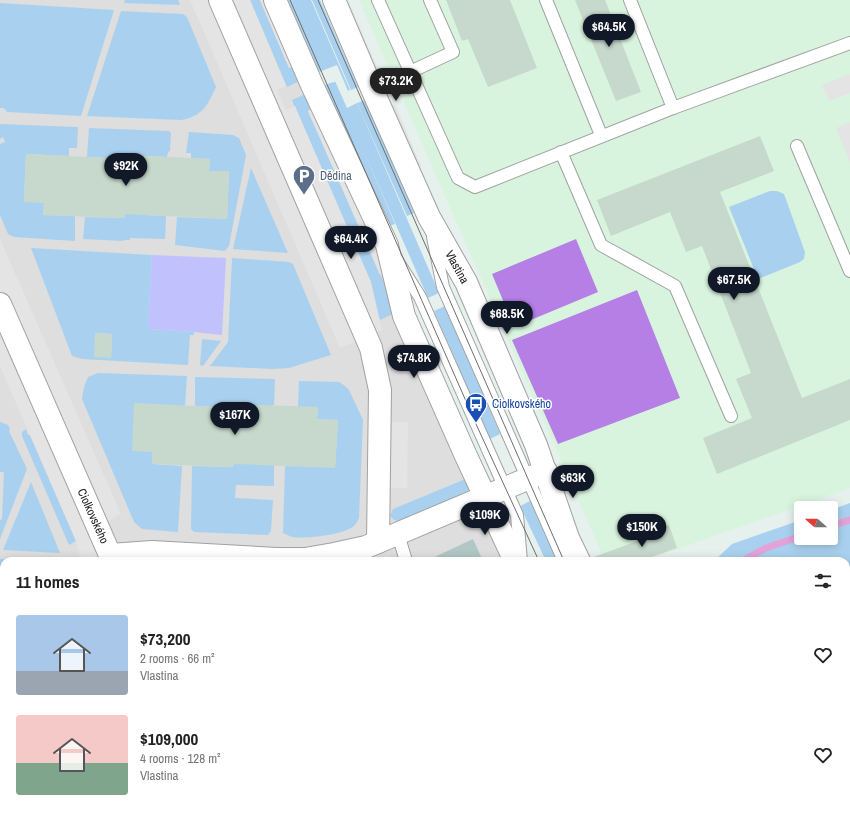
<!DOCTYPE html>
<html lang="en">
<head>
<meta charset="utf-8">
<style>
  body { margin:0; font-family:"Archivo Narrow",sans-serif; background:#f6f6f6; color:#222; height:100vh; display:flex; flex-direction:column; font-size:15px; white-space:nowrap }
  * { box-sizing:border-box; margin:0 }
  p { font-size:13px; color:#767676 }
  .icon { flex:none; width:22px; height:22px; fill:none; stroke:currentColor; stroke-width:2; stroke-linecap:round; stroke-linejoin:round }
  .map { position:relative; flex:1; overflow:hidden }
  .side { position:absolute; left:0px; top:557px; width:850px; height:256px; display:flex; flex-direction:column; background:#fff; border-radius:12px 12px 0 0; box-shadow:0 2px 10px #0003 }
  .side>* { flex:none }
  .needle { width:26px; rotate:291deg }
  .controls { position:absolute; left:794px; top:501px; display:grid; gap:8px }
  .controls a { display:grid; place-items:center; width:44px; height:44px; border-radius:4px; background:#fff; box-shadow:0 2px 10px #0003; font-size:20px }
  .price { position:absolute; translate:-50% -34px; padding:0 9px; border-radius:14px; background:#111827; color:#fff; font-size:13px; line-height:26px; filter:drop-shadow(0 1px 2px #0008) }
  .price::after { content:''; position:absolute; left:50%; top:24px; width:12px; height:9px; margin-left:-6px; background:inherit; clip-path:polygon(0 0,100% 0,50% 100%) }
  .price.on { background:#222; color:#fff }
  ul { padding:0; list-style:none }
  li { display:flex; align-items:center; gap:12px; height:100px; padding:0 16px }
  li span { display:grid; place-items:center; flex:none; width:112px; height:80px; border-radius:4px; color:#555 }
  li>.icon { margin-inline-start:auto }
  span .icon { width:48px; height:48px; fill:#fffc; stroke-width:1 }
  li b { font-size:17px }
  h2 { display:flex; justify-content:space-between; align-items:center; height:48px; padding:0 16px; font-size:17px }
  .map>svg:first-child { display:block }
</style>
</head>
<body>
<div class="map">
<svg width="850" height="813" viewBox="0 0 850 813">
  <rect width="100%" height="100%" fill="#e6f1ed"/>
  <polygon fill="#dddedd" points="0,0 262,0 302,80 504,561 4,561 4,809 531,809 521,813 0,813"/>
  <polygon fill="#d9f4de" points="359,0 850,0 850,488 644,561 605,561"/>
  <polygon fill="#b1c7c5" points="473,539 483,561 426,561"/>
  <g fill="#a9d1ef" fill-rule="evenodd">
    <polygon points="125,0 178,0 180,5 124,3"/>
    <polygon points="250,0 260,0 289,68 294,66 302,80 287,87"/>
    <polygon points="288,0 297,0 311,32 297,0 311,0 350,90 348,91 337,65 319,72"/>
    <polygon points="312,0 320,0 358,87 351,90"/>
    <polygon points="0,3 114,10 81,116 7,112 4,108 0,108"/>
    <path d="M121,11L183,14L187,17L216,87C207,106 203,116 181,120L87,116Z"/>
    <polygon points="335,81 347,108 357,103 439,293 428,298 361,145 395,224 387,227 325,85 333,82 334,83"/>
    <polygon points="308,93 314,108 308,111 397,312 380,320 292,100"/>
    <polygon points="365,100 414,213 407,216 357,103"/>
    <polygon points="0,124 78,127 77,148 69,148 69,156 26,154 24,201 44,203 43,215 75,216 75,241 14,237 8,234 0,215 0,144 5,142 3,137 0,139"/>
    <polygon points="89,128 169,131 171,133 170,151 168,152 167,157 128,155 127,171 108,158 87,157"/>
    <polygon points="189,132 233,135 239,138 246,155 229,246 225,251 175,245 177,217 227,219 229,172 209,171 210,159 191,158 191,153 186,153"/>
    <polygon points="251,168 288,253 233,249"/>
    <polygon points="770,191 777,191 784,194 805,252 804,259 800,262 758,279 729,207"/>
    <polygon points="125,202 145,203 145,215 166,216 165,239 130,238 130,240 124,240 123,241 83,239 85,217 125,218"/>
    <path d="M31,248L152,255L148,329L194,332V335H190L188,365L82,359L72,356ZM95,333L112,334L111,358Z"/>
    <polygon points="232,258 289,262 293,264 331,355 289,368 273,369 210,366 228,342"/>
    <polygon points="445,306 500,434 490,439 434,311"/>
    <polygon points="202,339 221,341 203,366 200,365"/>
    <polygon points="98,373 187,376 185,406 152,452 152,464 182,466 178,532 142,529 134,522 82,399 84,387 88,377"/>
    <polygon points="195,377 275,379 274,405 236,420 216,407 195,406"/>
    <path d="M299,381L339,382L345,386L349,390L363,420L359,518C357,522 355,526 351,528C340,535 305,539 292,537C289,536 286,534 283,533L285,466L335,467L338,420L317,419L318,407H298Z"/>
    <polygon points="0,422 8,425 10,429 9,431 27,469 0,539 0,520 2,519 4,472 0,472"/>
    <polygon points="26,429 28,435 30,435 76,541 69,545 22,436 22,432"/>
    <polygon points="234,451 274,465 274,486 236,485 235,498 273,500 271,531 268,535 194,532 191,529 192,466 233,467"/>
    <polygon points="468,478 471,484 469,493 401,522 394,520 390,516 393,509"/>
    <polygon points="31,482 60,553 3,550"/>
    <polygon points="530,501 557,561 546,561 520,506"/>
    <polygon points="850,503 850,678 846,677 846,561 714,561 732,544 801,520 801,538 831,538 831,510"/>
    <polygon points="0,559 65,561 4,561 4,665 0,667"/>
    <polygon points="4,672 4,735 0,735 0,673"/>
    <polygon points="271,809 497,809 498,813 271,813"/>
  </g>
  <g fill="#c1c1fd">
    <polygon points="152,255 226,258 222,335 194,332 148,329"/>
    <rect x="214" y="809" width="57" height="4"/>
  </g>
  <g fill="#b57fe6">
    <polygon points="576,239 598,292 514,327 492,274"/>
    <polygon points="637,290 680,398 558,444 512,340"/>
  </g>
  <g fill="#e4e4e4">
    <polygon points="190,0 250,0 286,86 277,90 286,110 295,106 371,282 382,330 340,348"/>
    <polygon points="260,0 266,0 294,66 289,68"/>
    <polygon points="340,0 348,0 378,69 372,71"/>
    <polygon points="850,74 850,93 829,101 822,85"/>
    <polygon points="395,104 421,166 414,169 387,107"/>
    <polygon points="314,108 387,272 380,275 308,111"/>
    <polygon points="850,122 850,162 836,128"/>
    <polygon points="0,239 121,514 106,522 118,561 81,561 76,541 0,366"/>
    <polygon points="392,422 408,422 407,488 390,488"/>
  </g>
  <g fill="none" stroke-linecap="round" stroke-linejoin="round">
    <g stroke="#e2a3d9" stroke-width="7">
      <polyline points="831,526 850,520"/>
      <polyline points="742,561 766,548 801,536"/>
    </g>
  </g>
  <g fill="#c6d9cc">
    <polygon points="446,0 510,0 537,68 488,87 468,39 462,41"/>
    <polygon points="575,0 605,0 641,92 616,101"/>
    <polygon points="760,136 774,171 720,192 802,398 850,379 850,420 717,474 703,438 752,418 736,379 751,373 702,246 686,252 670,212 611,236 597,200"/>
    <polygon points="26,154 128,159 128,155 210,159 209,171 229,171 227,219 125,214 125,218 43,215 44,203 24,202"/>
    <polygon points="95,333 112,334 111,358 94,357"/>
    <polygon points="134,403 236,408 236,404 318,407 317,419 338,420 335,468 234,464 233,467 152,464 152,452 132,451"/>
    <polygon points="669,525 677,548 640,561 591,561 591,558 651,536 650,532"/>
  </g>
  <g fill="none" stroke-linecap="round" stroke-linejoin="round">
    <g stroke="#a1a1a1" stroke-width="14">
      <g id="service">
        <polyline points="378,0 458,178 475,187 673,108"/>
        <polyline points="546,0 601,135"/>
        <polyline points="630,0 673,108 850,43"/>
        <polyline points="410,72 453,52 430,0"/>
        <polyline points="797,146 850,271"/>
        <polyline points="561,152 601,245 675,286 731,416"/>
        <polyline points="433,237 443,287 564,561"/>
        <polyline points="396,259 420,297 517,515 521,561"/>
        <polyline points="398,534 406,561"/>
        <polyline points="163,813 163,809"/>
        <polyline points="720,813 727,809"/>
      </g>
    </g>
    <g stroke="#a1a1a1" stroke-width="24">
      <g id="minor">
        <polyline points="220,0 371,348 380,390 378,542"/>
        <polyline points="0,304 110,555 111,561"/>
        <polyline points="110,555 152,552 276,559 305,559 334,554 366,547 546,471"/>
        <polyline points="108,813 108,809"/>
      </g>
    </g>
    <g stroke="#a1a1a1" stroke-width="24">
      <g id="tertiary">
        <polyline points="275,0 312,85 387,245 404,316 466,456 515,561"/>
        <polyline points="334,0 372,89 429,217 466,282 536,445 568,538 579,561"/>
      </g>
    </g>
    <g stroke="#007c7e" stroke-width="24">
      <g id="secondary">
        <polyline points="846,696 850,695"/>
        <polyline points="846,720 850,718"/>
        <polyline points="579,813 589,809"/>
      </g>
    </g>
    <use href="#service" stroke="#fff" stroke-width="12"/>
    <use href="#minor" stroke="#fff" stroke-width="22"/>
    <use href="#tertiary" stroke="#fff" stroke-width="22"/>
    <use href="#secondary" stroke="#b7fefb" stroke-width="22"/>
    <g stroke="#6e6e6e" stroke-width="1">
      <polyline points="290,0 476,424 539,561"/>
      <polyline points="318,0 564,561"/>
      <polyline points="628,813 629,809"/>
      <polyline points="643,813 644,809"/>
    </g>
  </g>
  <defs>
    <g id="parking-pin" transform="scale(1.15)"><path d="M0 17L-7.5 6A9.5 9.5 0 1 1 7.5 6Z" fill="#5c6f8a" stroke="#fff"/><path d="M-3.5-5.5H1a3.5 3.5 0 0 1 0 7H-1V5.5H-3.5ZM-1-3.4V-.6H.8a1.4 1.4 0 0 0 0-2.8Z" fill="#fff"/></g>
    <g id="bus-pin" transform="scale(1.15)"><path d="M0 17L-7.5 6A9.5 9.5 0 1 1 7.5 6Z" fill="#1a4fb4" stroke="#fff"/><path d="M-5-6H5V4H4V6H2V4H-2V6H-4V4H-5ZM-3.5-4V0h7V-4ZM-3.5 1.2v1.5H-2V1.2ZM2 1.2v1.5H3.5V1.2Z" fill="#fff"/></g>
  </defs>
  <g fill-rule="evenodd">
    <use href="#parking-pin" x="304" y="176"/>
    <use href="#bus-pin" x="476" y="404"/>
  </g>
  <g text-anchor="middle" stroke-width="3" stroke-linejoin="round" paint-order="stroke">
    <g font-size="12" fill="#4e5e75" stroke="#fff" text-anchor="start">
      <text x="320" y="180">Dědina</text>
    </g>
    <g font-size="12" fill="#202020" stroke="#fff">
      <text transform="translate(457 267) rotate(61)" y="4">Vlastina</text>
      <text transform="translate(93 516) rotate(66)" y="4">Ciolkovského</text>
    </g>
    <g font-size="12" fill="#164399" stroke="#fff" text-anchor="start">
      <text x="492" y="408">Ciolkovského</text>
    </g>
  </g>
</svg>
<div class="controls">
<a><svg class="needle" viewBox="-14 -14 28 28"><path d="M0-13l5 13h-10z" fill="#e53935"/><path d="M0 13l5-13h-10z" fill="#767676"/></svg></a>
</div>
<b class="price" style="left:609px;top:48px">$64.5K</b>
<b class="price on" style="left:396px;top:102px">$73.2K</b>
<b class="price" style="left:126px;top:187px">$92K</b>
<b class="price" style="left:351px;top:260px">$64.4K</b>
<b class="price" style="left:734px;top:301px">$67.5K</b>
<b class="price" style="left:507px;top:335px">$68.5K</b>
<b class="price" style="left:414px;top:379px">$74.8K</b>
<b class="price" style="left:235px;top:436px">$167K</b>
<b class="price" style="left:573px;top:499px">$63K</b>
<b class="price" style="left:485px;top:536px">$109K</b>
<b class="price" style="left:642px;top:548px">$150K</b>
<section class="side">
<h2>11 homes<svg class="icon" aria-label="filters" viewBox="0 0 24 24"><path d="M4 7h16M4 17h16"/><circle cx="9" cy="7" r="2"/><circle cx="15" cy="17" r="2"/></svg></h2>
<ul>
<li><span style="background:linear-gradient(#a9c7e8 70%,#9aa5b1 0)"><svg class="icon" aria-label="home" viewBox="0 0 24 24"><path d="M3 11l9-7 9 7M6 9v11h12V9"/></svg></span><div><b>$73,200</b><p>2 rooms · 66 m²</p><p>Vlastina</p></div><svg class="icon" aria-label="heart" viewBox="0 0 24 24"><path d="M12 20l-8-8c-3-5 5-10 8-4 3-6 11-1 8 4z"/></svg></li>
<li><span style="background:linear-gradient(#f6c9c9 60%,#7fa58c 0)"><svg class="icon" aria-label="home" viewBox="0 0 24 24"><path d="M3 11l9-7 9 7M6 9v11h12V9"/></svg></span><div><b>$109,000</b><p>4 rooms · 128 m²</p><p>Vlastina</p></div><svg class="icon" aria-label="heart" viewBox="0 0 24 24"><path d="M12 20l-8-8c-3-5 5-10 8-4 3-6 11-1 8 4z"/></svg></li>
</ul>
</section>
</div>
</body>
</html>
